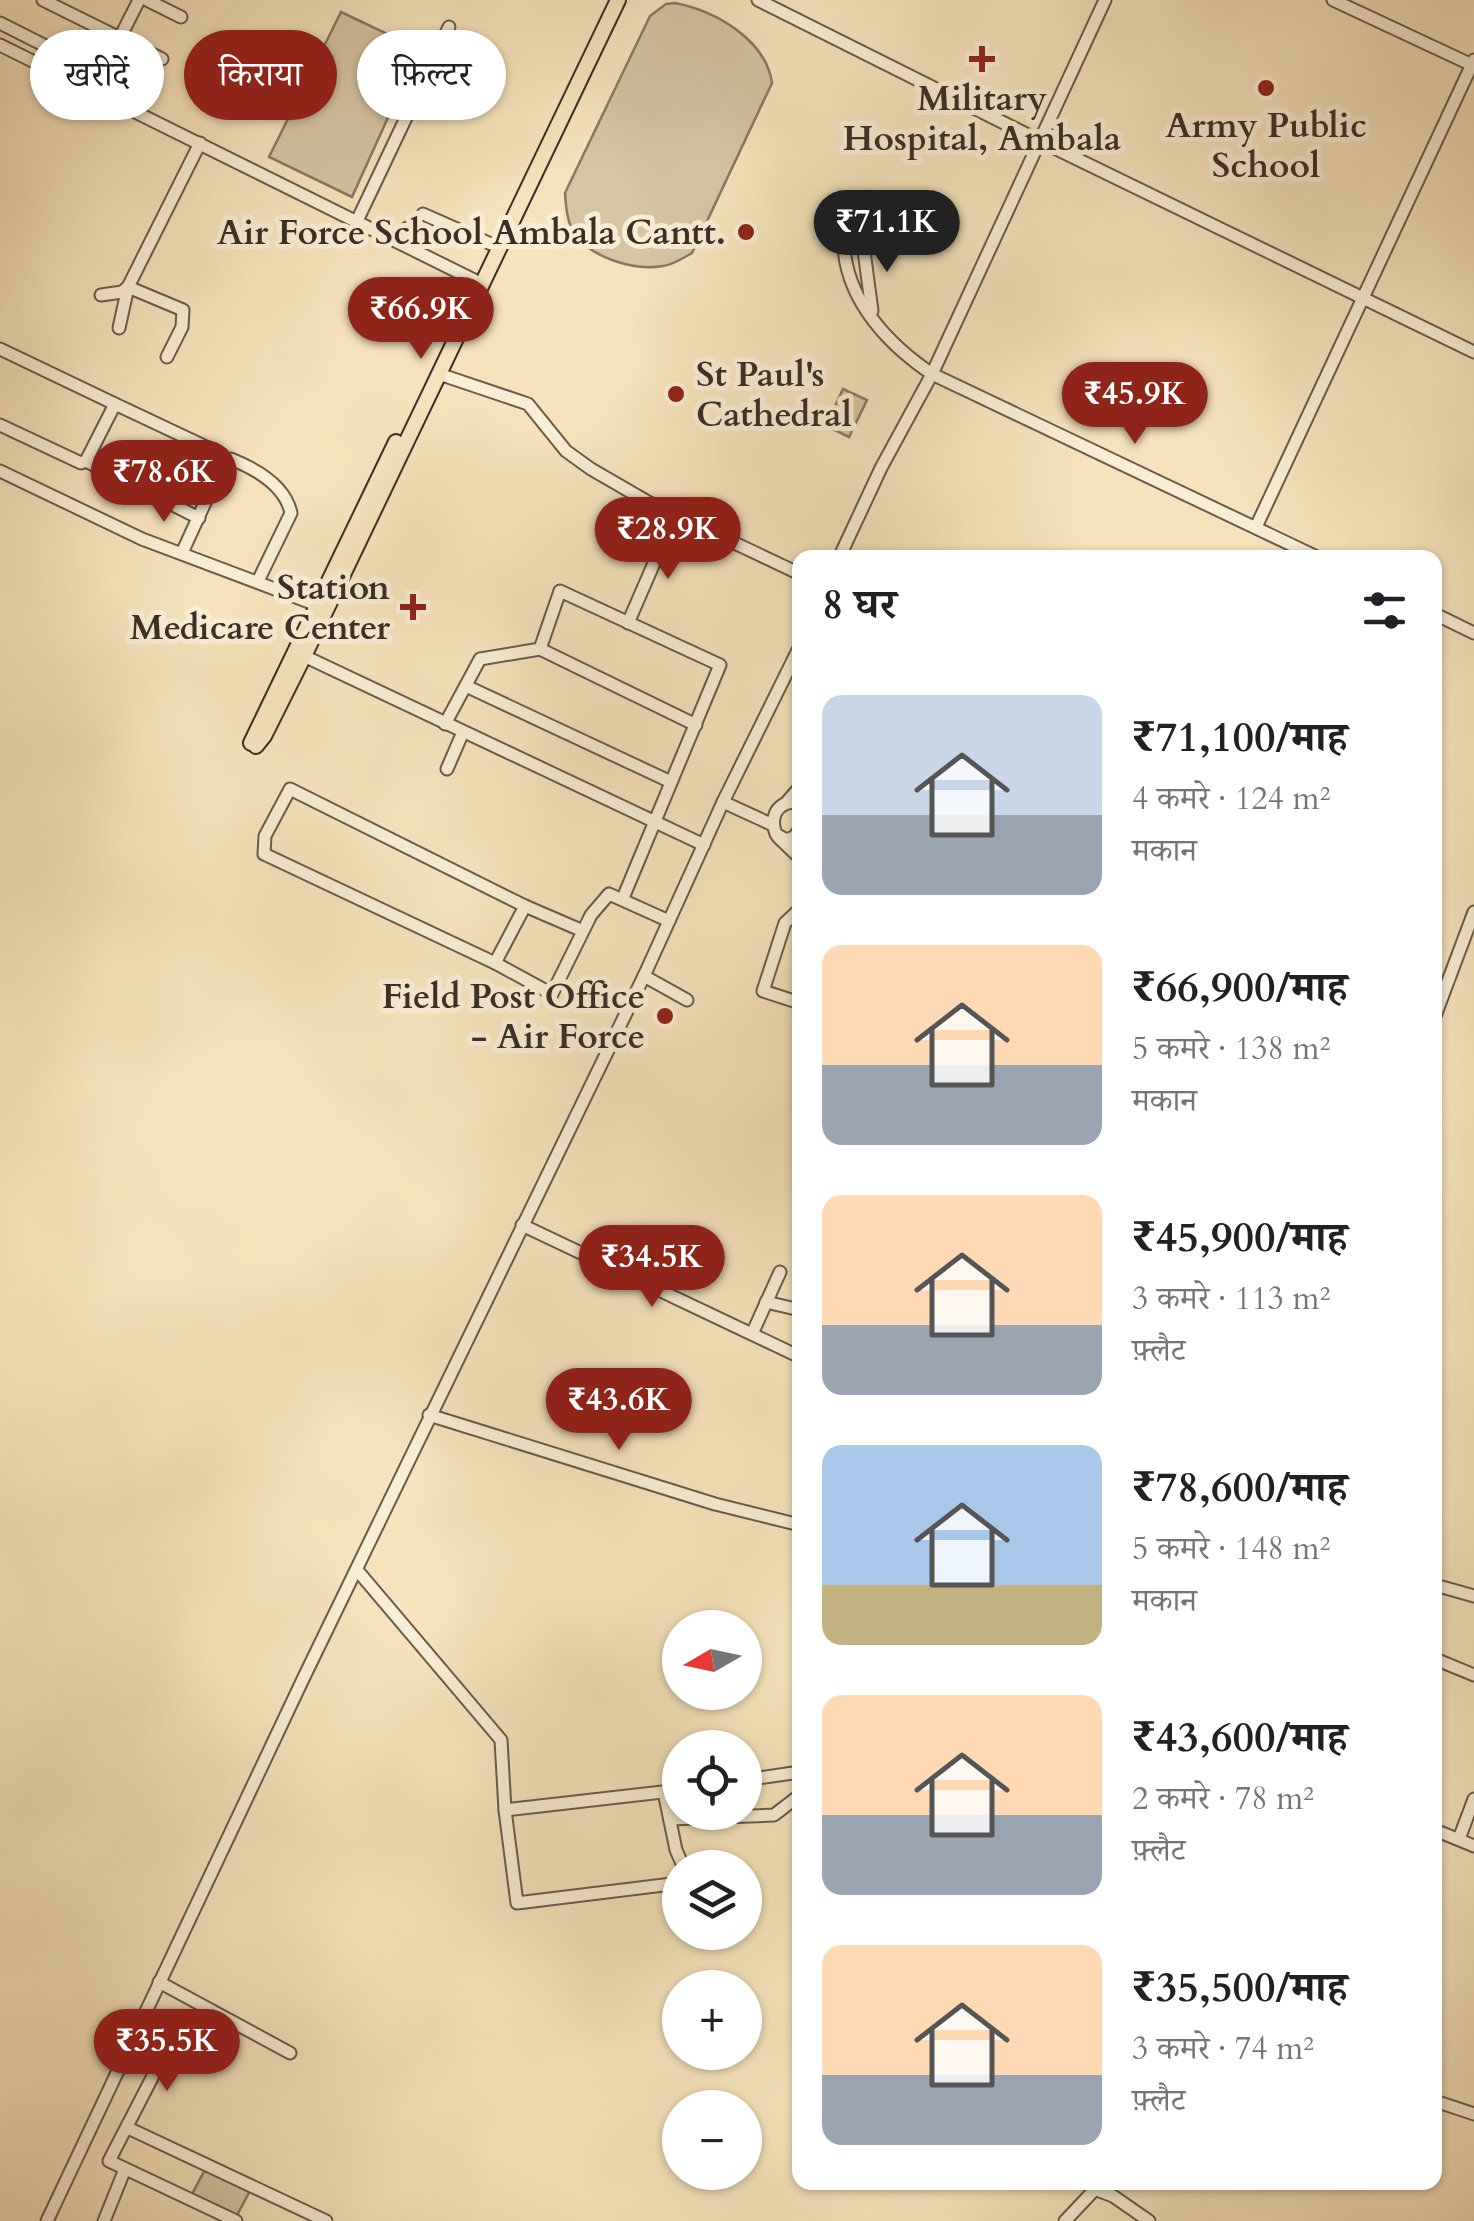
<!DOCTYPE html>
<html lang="hi">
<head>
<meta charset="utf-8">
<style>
  body { margin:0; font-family:Cardo,"Noto Serif Devanagari",serif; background:#f6f6f6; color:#202124; height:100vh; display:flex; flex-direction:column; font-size:38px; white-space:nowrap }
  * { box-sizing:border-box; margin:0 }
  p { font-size:32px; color:#757577 }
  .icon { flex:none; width:55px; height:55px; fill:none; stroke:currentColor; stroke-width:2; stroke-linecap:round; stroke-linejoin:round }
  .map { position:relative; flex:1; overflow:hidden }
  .panel { position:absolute; left:792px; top:550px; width:650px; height:1640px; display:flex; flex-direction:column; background:#fff; border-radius:20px; box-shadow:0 2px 8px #0004 }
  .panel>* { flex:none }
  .banner { position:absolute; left:30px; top:30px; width:612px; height:90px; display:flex; gap:20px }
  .needle { width:65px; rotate:261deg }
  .buttons { position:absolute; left:662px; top:1610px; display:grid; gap:20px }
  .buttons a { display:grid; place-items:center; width:100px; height:100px; border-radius:50%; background:#fff; box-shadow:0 2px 8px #0004; font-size:50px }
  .price { position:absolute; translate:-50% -85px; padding:0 22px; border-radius:35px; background:#8f2418; color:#fff; font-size:32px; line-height:65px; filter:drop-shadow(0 2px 5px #0008) }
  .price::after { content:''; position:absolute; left:50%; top:60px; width:30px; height:22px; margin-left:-15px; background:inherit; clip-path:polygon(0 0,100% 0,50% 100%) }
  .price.active { background:#222; color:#fff }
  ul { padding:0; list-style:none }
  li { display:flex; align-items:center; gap:30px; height:250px; padding:0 30px }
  li span { display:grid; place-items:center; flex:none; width:280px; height:200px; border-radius:20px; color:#555 }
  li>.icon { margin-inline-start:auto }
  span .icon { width:120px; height:120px; fill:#fffc; stroke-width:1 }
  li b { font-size:42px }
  h2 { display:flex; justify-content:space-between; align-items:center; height:120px; padding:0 30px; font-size:42px }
  .chip { padding:0 35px; border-radius:45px; background:#fff; box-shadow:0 2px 8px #0004; font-size:35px; line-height:90px }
  .chip.active { background:#8f2418; color:#fff }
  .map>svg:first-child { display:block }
</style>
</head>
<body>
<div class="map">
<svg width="1474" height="2221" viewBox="0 0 1474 2221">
  <rect width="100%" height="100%" fill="#f6e3bb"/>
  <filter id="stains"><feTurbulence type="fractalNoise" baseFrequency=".002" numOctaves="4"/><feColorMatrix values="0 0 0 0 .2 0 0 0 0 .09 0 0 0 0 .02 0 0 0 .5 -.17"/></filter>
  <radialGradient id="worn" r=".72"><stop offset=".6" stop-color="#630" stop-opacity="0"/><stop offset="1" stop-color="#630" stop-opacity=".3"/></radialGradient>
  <g fill="#d6c4a2" stroke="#887964" stroke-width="2.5">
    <path d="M675,3C716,11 766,40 772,83L692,253C683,258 673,265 663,266C634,271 591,258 574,233C567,221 566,207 565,193L650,16L666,4Z"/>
    <polygon points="341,12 419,49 352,197 269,157"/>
    <polygon points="843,389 867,400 849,437 826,426"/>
    <polygon points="207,2166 251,2189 236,2217 192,2194"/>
  </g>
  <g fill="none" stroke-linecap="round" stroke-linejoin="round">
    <g stroke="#6a5b4a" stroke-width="15">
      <g id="minor">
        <polyline points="43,0 162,59"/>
        <polyline points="147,0 181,17"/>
        <polyline points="758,0 1038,140 1474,352"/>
        <polyline points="1333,0 1472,65"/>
        <polyline points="0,23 101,74"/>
        <polyline points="0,45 474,280"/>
        <polyline points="107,64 132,76"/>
        <polyline points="98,81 139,0"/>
        <path d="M850,209C847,222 843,236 844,248C848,302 889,345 932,374L1319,558"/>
        <polyline points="423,214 491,244"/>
        <polyline points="357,221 449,27"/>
        <polyline points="862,236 872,311"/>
        <polyline points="397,241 407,228"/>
        <polyline points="101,295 122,292 128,287"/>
        <polyline points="119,328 128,287"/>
        <polyline points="0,349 115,404"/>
        <polyline points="167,357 182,327 183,310 128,287 200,143"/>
        <polyline points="439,374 528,404 566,451 591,469 648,502 800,574"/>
        <polyline points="0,425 81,463 86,461"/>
        <polyline points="0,471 142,539 317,605"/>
        <polyline points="199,518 86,461 115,404 221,454 224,461"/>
        <polyline points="1256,527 1474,60"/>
        <path d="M182,553L224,461L231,459C256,469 285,485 291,513L258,581"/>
        <polyline points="839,558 881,468 932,374 1105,0"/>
        <polyline points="1435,614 1474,633"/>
        <polyline points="628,623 671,524"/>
        <polyline points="540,649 696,725"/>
        <polyline points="304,656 704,845"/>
        <polyline points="466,686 671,782"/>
        <polyline points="445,724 480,659 540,649 560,591 720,665 623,898"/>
        <polyline points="447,769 463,732"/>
        <polyline points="723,802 773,825"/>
        <polyline points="786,803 800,787"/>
        <path d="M800,807L793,802C775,804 770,819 776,834L786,840L794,837L800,829"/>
        <polyline points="778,837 800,858"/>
        <polyline points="800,909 785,923 763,991 800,1003"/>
        <polyline points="583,931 525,906 290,789 265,836 264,854 495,963 552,994 591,915 609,894 669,921"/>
        <polyline points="495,963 525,906"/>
        <polyline points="644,976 687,1000"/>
        <polyline points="1435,1016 1474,912"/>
        <polyline points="522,1225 800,1357"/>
        <polyline points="766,1302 800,1310"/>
        <polyline points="752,1334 780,1272"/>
        <polyline points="429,1415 715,1504 800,1525"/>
        <polyline points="357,1570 501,1740 505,1810 517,1903 680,1883"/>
        <polyline points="1435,1585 1474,1596"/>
        <polyline points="1435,1659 1474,1675"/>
        <polyline points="745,1780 800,1772"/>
        <polyline points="664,1792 676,1850 684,1868"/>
        <polyline points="505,1810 680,1790"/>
        <polyline points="670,1819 774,1815 800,1795"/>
        <polyline points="1435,1830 1474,1846"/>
        <polyline points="1459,1839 1474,1799"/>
        <polyline points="159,1982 290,2053"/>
        <polyline points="127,2050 155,2065 155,2072 109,2161 236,2221"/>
        <polyline points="1435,2101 1474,2114"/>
        <polyline points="128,2128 326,2221"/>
        <polyline points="1093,2182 1097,2190 1113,2196 1149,2221"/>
        <polyline points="47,2221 304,1677 644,976 723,802 800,646"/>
        <polyline points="104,2221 125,2169"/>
        <polyline points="1065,2221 1100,2184"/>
      </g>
    </g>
    <g stroke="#3b2e25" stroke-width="18">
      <g id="major">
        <polyline points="251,743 396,442"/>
        <polyline points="256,746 264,736 304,656 618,0"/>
      </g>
    </g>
    <use href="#minor" stroke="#f9edd3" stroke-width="11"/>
    <use href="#major" stroke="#f6e3bb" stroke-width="14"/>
  </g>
  <g fill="#8f2418" stroke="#f9edd3" stroke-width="4">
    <path d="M977 44h10v10h10v10h-10v10h-10v-10h-10v-10h10z"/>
    <circle cx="1266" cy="88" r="10"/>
    <circle cx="746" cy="232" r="10"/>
    <circle cx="676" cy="394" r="10"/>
    <path d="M408 592h10v10h10v10h-10v10h-10v-10h-10v-10h10z"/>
    <circle cx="665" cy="1016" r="10"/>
  </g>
  <g text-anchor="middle" stroke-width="10" stroke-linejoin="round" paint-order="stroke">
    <g font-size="35" font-weight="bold" fill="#3b2e25" stroke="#f9edd3" text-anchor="end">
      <text x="982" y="110" text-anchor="middle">Military<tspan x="982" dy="40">Hospital, Ambala</tspan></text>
      <text x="1266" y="137" text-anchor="middle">Army Public<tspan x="1266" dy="40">School</tspan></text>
      <text x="726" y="244">Air Force School Ambala Cantt.</text>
      <text x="696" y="386" text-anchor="start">St Paul's<tspan x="696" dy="40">Cathedral</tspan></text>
      <text x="390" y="599">Station<tspan x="390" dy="40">Medicare Center</tspan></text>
      <text x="645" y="1008">Field Post Office<tspan x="645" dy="40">- Air Force</tspan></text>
    </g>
  </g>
  <rect width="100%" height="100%" filter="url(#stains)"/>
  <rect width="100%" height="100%" fill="url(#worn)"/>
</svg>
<div class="buttons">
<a><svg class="needle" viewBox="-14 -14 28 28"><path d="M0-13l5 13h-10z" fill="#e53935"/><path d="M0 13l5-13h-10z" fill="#757577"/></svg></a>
<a><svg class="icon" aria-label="locate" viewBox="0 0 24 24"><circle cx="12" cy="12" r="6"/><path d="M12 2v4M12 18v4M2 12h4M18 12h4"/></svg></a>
<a><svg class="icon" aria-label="layers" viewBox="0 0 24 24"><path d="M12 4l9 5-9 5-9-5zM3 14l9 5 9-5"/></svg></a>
<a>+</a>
<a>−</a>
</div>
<b class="price active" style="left:887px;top:275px">₹71.1K</b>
<b class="price" style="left:421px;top:362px">₹66.9K</b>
<b class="price" style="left:1135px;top:447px">₹45.9K</b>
<b class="price" style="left:164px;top:525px">₹78.6K</b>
<b class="price" style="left:668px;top:582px">₹28.9K</b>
<b class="price" style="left:652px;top:1310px">₹34.5K</b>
<b class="price" style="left:619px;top:1453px">₹43.6K</b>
<b class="price" style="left:167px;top:2094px">₹35.5K</b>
<div class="banner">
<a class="chip">खरीदें</a>
<a class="chip active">किराया</a>
<a class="chip">फ़िल्टर</a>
</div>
<section class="panel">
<h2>8 घर<svg class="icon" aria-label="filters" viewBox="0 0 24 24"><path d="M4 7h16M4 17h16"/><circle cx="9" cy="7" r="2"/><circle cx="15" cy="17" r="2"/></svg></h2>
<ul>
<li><span style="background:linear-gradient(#c9d6e8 60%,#9aa5b1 0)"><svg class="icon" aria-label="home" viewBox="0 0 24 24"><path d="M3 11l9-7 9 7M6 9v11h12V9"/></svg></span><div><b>₹71,100/माह</b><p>4 कमरे · 124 m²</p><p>मकान</p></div></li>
<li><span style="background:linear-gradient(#ffd9b3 60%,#9aa5b1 0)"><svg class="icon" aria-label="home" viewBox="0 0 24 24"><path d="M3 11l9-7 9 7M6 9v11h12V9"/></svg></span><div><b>₹66,900/माह</b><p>5 कमरे · 138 m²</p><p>मकान</p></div></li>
<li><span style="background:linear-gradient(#ffd9b3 65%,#9aa5b1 0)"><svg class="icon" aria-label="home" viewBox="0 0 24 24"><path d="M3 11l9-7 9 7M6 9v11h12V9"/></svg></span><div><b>₹45,900/माह</b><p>3 कमरे · 113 m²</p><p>फ़्लैट</p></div></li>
<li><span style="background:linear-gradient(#a9c7e8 70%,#c2b280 0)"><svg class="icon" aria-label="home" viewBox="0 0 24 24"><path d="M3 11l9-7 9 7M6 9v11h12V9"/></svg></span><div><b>₹78,600/माह</b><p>5 कमरे · 148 m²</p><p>मकान</p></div></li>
<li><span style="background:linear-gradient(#ffd9b3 60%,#9aa5b1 0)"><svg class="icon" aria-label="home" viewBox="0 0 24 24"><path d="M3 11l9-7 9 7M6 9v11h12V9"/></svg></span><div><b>₹43,600/माह</b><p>2 कमरे · 78 m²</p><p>फ़्लैट</p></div></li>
<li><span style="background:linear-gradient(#ffd9b3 65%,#9aa5b1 0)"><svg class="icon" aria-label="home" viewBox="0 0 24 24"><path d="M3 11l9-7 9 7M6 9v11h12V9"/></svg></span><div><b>₹35,500/माह</b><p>3 कमरे · 74 m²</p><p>फ़्लैट</p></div></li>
</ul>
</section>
</div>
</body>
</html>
